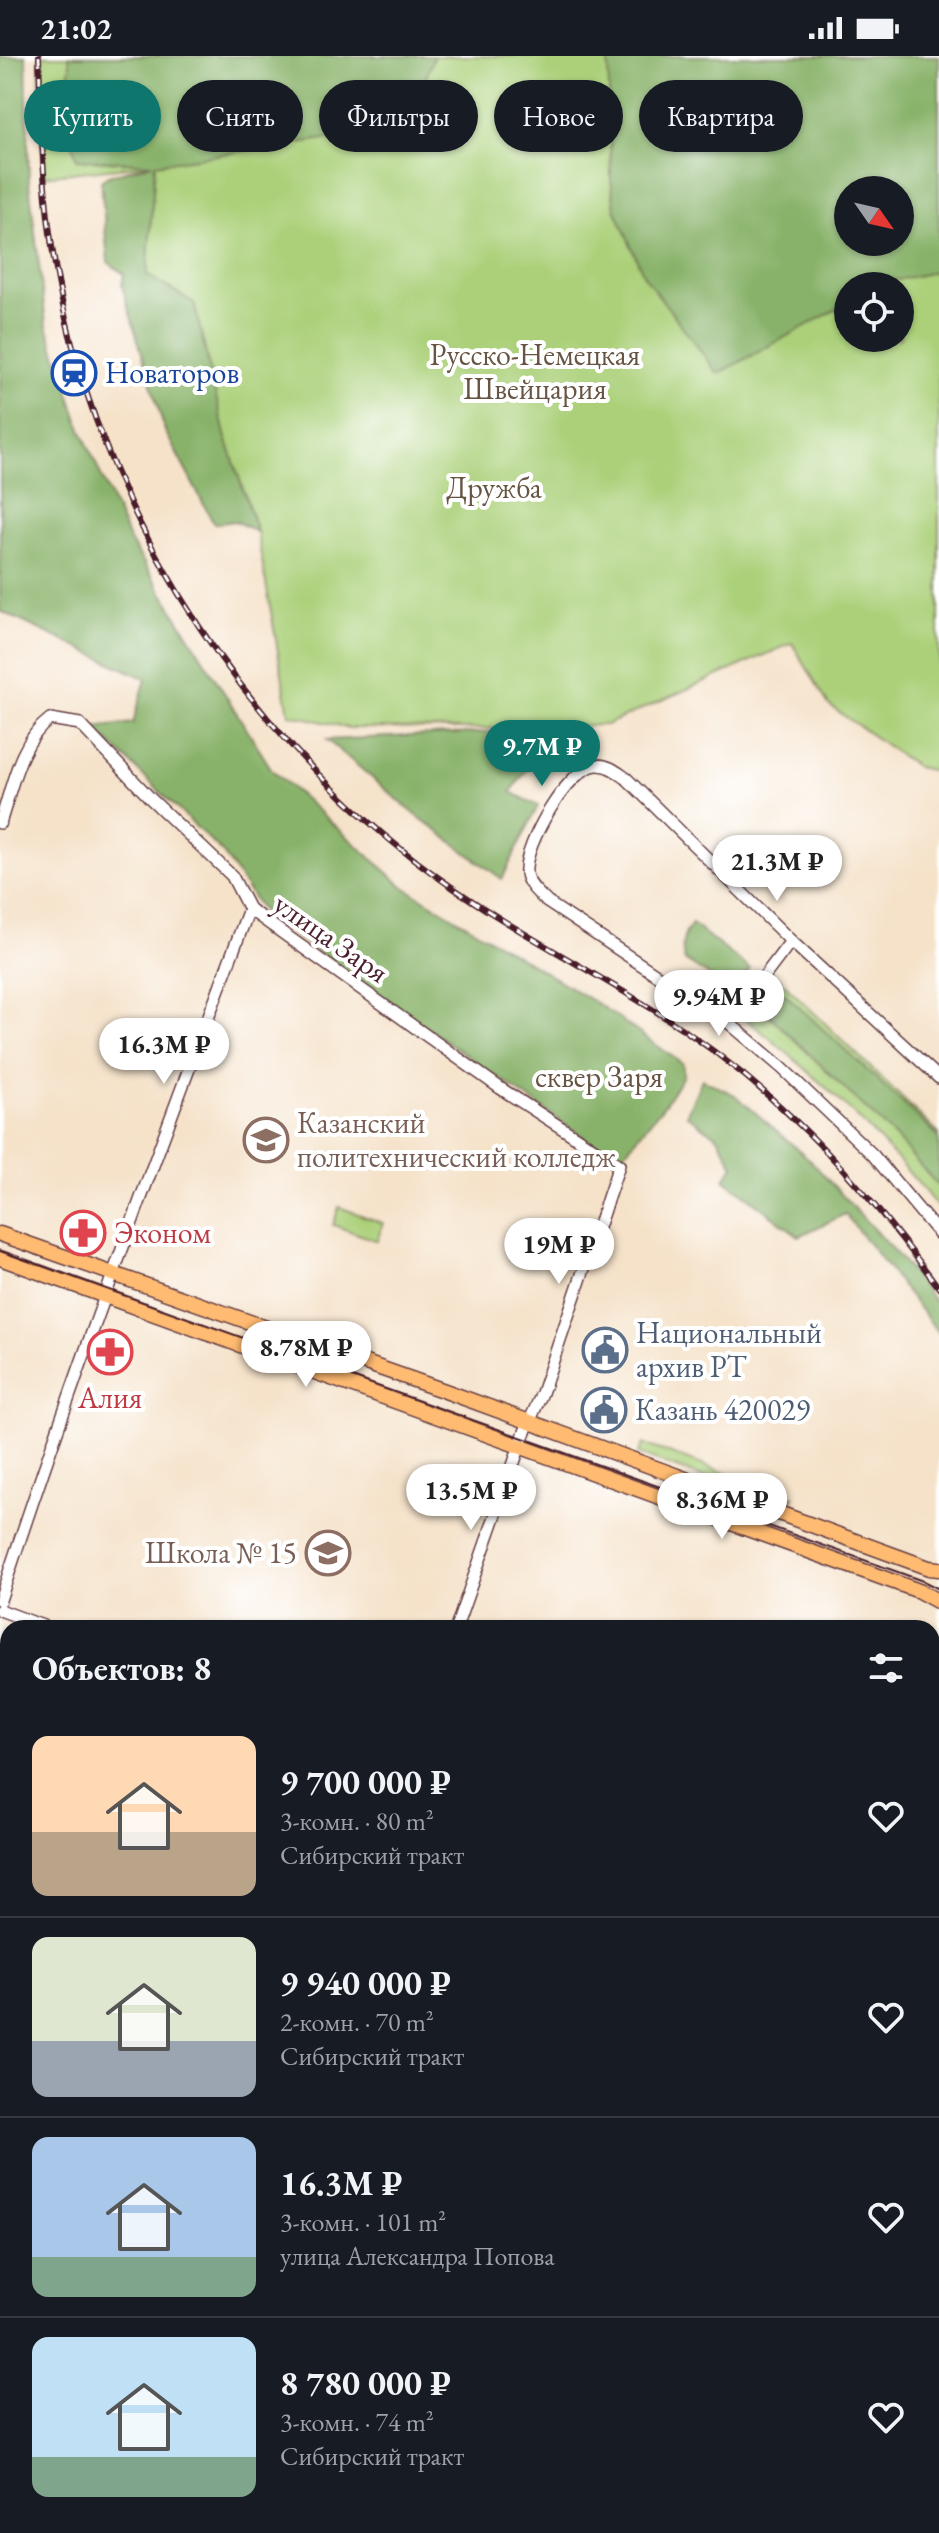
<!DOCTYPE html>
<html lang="ru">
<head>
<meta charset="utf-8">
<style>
  body { margin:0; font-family:"EB Garamond",serif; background:#20242c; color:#f1f3f6; height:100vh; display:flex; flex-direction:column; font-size:30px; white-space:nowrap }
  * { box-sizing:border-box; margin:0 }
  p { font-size:26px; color:#9ea1a6 }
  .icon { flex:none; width:44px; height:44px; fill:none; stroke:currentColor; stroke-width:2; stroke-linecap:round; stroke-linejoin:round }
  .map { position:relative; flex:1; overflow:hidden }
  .details { position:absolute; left:0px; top:1564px; width:940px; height:914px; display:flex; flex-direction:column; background:#171b24; border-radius:24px 24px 0 0; box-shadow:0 2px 6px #0004 }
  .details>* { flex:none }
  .hud { position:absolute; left:24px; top:24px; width:892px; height:72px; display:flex; gap:16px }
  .needle { width:52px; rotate:124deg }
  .controls { position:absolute; left:834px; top:120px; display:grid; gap:16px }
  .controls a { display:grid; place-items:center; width:80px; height:80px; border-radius:50%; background:#171b24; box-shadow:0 2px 6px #0004; font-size:40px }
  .price { position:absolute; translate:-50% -68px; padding:0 18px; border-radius:28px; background:#fff; color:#222; font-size:26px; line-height:52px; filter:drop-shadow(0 2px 4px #0008) }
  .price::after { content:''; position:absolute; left:50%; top:48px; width:24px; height:18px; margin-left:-12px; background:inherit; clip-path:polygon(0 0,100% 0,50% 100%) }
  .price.on { background:#0f766e; color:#fff }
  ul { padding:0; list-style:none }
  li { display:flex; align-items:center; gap:24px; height:200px; padding:0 32px }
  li+li { border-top:2px solid #363941 }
  li span { display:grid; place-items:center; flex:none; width:224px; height:160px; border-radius:16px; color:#555 }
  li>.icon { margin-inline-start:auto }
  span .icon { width:96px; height:96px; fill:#fffc; stroke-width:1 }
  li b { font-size:34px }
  h2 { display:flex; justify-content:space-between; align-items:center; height:96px; padding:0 32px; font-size:34px }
  .tag { padding:0 28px; border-radius:36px; background:#171b24; box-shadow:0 2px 6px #0004; font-size:28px; line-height:72px }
  .tag.on { background:#0f766e; color:#fff }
  .status { display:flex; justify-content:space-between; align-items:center; height:56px; padding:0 40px; background:#171b24; direction:ltr }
  .status svg { height:22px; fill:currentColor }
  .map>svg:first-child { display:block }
</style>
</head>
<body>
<div class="status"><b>21:02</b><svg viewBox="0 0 49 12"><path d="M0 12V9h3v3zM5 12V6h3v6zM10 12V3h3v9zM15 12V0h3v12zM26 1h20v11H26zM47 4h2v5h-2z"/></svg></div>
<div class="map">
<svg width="939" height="2477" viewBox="0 0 939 2477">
  <rect width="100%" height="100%" fill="#fff"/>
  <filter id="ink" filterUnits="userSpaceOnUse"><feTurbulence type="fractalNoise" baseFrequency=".0125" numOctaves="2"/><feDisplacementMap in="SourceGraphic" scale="16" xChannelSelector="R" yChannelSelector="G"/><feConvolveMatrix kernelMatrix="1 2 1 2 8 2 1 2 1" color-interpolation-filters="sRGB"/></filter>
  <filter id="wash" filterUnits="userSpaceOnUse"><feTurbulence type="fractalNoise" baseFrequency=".006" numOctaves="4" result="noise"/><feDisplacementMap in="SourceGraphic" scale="32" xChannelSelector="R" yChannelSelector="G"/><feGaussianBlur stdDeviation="1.8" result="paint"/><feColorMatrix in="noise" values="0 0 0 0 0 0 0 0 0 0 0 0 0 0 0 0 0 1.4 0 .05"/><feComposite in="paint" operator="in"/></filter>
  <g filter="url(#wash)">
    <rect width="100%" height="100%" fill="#f5e2c9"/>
    <g fill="#abd079" stroke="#7a7852" stroke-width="2" fill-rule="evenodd">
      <path d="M39,0H939V716L917,711L829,649L792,587L606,669L471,673L349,672L289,658L257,476L225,379L147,219L155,108L43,120ZM848,134H900V186H848ZM848,230H900V282H848Z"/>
      <path d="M771,915L939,1078V1153C884,1082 815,1018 745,962L746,952Z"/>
      <polygon points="339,1151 383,1167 377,1185 333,1169"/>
      <polygon points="643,1388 794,1441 788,1449 784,1451 638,1398"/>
    </g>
    <g fill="#88b269" stroke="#69684a" stroke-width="2" fill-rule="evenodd">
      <polygon points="0,0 26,0 29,126 46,267 82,376 129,483 272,714 404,831 601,950 683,1008 683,1020 664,1049 618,1105 265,859 222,796 94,672 133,667 146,623 0,555"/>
      <polygon points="69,0 434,0 407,71 155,108 147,219 194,247 225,379 257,476 235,465 214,468 165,375 122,230 124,218 108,206 101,125 108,120 152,108 77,103 62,53 70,10"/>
      <path d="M608,0H939V220L934,216C904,222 878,230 848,230V247L718,318L644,220L615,153L611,124ZM848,134H900V186H848Z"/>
      <polygon points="556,673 511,736 538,750 502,823 416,759 327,684"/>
      <path d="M692,868L750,913L733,935L684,904C681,888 682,880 692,868Z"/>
      <polygon points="784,937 939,1081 939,1131 896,1082 770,960"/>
      <polygon points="702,1023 735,1039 808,1102 900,1202 939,1251 939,1277 845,1158 799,1180 724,1123 734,1110 718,1081 686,1059"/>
    </g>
  </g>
  <g filter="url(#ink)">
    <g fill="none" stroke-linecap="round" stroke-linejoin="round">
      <g stroke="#643c43" stroke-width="14">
        <g id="minor">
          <path d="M0,767C12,732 19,686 50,663L80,668L151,743L232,820L249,853L500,1032L619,1109L542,1337L524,1378L456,1572"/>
          <polyline points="729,967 791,885"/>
          <path d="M939,1022L791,885L626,722C617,716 609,709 598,709C570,708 523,790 526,817C527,828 539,838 547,846L729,967L782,1012L873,1099L939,1178"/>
          <path d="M0,1544C76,1311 163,1082 249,853"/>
          <polyline points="0,1554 48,1572"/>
          <polyline points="0,1884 8,1887"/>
          <polyline points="0,2008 8,2011"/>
          <polyline points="0,2163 8,2174"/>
          <polyline points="0,2234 8,2228"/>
          <polyline points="647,2470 652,2477"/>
        </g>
      </g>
      <g stroke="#643c43" stroke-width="17">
        <g id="major">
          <polyline points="0,1178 445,1335 929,1512 939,1513"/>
          <polyline points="0,1202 919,1535 939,1546"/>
          <polyline points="932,1712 939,1707"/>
          <polyline points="932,1739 939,1735"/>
          <polyline points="932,1782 939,1777"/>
          <polyline points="0,2405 8,2399"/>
          <polyline points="0,2456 8,2451"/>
        </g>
      </g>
      <use href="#minor" stroke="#fff" stroke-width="11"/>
      <use href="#major" stroke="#ffbb71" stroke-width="14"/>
      <g stroke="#4a1f2b" stroke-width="2">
        <polyline points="0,1195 923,1525 939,1533"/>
        <polyline points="932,1763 939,1759"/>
        <polyline points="0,2439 8,2434"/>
      </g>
      <g stroke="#4a1f2b" stroke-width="6">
        <path id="rail" d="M39,0C41,59 42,118 50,177C85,433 230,671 439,822C507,871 582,909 652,953C771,1027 858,1121 939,1232"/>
      </g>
      <use href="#rail" stroke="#fff" stroke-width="3" stroke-dasharray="9" stroke-linecap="butt"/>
    </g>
  </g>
  <defs>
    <g id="station-ring" transform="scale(2.3)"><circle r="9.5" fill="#fff" stroke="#1a4fb4" stroke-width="1.5"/><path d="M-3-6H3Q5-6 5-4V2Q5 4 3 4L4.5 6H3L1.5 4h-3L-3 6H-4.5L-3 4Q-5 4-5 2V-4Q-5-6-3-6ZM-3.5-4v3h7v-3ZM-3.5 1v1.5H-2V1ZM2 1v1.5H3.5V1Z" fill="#1a4fb4"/></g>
    <g id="university-ring" transform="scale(2.3)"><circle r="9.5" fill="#fff" stroke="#8d6e63" stroke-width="1.5"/><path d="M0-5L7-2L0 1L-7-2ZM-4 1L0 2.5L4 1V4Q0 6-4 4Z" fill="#8d6e63"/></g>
    <g id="pharmacy-ring" transform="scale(2.3)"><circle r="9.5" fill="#fff" stroke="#e0444e" stroke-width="1.5"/><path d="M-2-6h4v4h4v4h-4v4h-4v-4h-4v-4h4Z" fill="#e0444e"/></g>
    <g id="civic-ring" transform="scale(2.3)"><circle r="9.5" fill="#fff" stroke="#5c6f8a" stroke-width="1.5"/><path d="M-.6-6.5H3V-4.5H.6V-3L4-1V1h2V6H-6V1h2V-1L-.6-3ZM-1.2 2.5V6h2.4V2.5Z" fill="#5c6f8a"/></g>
    <g id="school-ring" transform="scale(2.3)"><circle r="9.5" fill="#fff" stroke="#8d6e63" stroke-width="1.5"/><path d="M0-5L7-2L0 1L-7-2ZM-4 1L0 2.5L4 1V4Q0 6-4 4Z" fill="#8d6e63"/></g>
  </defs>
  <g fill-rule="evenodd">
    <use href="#station-ring" x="74" y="317"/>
    <use href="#university-ring" x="266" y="1084"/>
    <use href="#pharmacy-ring" x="83" y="1177"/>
    <use href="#civic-ring" x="605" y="1294"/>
    <use href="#pharmacy-ring" x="110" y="1296"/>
    <use href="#civic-ring" x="604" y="1354"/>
    <use href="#school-ring" x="328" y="1497"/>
  </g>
  <g text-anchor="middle" stroke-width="8" stroke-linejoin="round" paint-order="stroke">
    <g font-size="30" fill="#675442" stroke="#fff">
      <text x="535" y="309">Русско-Немецкая<tspan x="535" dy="34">Швейцария</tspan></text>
      <text x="494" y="442">Дружба</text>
      <text x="599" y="1031">сквер Заря</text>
    </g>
    <g font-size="30" fill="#164399" stroke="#fff" text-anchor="start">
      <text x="105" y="327">Новаторов</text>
    </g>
    <g font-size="30" fill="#4a1f2b" stroke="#fff">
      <text transform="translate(331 882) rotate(35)" y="10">улица Заря</text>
    </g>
    <g font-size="30" fill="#785e54" stroke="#fff" text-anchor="start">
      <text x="297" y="1077">Казанский<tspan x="297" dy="34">политехнический колледж</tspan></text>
      <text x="297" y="1507" text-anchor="end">Школа № 15</text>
    </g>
    <g font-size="30" fill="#be3a42" stroke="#fff" text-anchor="start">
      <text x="114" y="1187">Эконом</text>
      <text x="110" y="1352" text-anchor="middle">Алия</text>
    </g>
    <g font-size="30" fill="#4e5e75" stroke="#fff" text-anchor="start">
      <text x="636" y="1287">Национальный<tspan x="636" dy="34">архив РТ</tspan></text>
      <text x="635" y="1364">Казань 420029</text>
    </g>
  </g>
</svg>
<div class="controls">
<a><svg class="needle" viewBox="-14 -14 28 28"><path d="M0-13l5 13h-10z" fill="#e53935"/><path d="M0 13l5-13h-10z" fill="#9ea1a6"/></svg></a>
<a><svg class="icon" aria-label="locate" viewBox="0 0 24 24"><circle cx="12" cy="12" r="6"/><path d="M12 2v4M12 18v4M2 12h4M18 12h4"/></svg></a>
</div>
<b class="price on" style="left:542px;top:732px">9.7M ₽</b>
<b class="price" style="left:777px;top:847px">21.3M ₽</b>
<b class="price" style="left:719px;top:982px">9.94M ₽</b>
<b class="price" style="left:164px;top:1030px">16.3M ₽</b>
<b class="price" style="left:559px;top:1230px">19M ₽</b>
<b class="price" style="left:306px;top:1333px">8.78M ₽</b>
<b class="price" style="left:471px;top:1476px">13.5M ₽</b>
<b class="price" style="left:722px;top:1485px">8.36M ₽</b>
<div class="hud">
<a class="tag on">Купить</a>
<a class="tag">Снять</a>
<a class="tag">Фильтры</a>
<a class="tag">Новое</a>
<a class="tag">Квартира</a>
</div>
<section class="details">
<h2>Объектов: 8<svg class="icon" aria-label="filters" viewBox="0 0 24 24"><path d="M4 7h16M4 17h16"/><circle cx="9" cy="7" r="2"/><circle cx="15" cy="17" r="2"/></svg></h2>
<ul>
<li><span style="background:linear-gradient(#ffd9b3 60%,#b9a48a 0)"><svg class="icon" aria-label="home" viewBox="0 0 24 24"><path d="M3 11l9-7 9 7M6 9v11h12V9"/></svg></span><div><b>9 700 000 ₽</b><p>3-комн. · 80 m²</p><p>Сибирский тракт</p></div><svg class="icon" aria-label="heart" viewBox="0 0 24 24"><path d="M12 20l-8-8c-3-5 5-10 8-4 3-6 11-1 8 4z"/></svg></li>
<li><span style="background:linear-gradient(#dfe7d0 65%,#9aa5b1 0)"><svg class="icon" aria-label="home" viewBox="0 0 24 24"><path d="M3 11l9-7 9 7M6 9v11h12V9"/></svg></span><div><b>9 940 000 ₽</b><p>2-комн. · 70 m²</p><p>Сибирский тракт</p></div><svg class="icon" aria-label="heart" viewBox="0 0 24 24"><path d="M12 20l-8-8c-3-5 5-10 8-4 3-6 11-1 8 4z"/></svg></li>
<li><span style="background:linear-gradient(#a9c7e8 75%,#7fa58c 0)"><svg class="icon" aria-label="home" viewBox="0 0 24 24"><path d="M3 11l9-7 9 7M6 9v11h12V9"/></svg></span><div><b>16.3M ₽</b><p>3-комн. · 101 m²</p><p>улица Александра Попова</p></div><svg class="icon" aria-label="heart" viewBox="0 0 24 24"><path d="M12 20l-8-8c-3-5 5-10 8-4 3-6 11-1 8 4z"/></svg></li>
<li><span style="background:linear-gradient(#bfe0f5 75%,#7fa58c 0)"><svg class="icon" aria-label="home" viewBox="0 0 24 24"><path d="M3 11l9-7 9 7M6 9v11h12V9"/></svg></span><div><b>8 780 000 ₽</b><p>3-комн. · 74 m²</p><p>Сибирский тракт</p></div><svg class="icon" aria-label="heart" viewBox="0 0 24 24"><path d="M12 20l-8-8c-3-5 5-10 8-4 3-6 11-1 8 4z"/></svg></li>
</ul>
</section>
</div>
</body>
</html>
